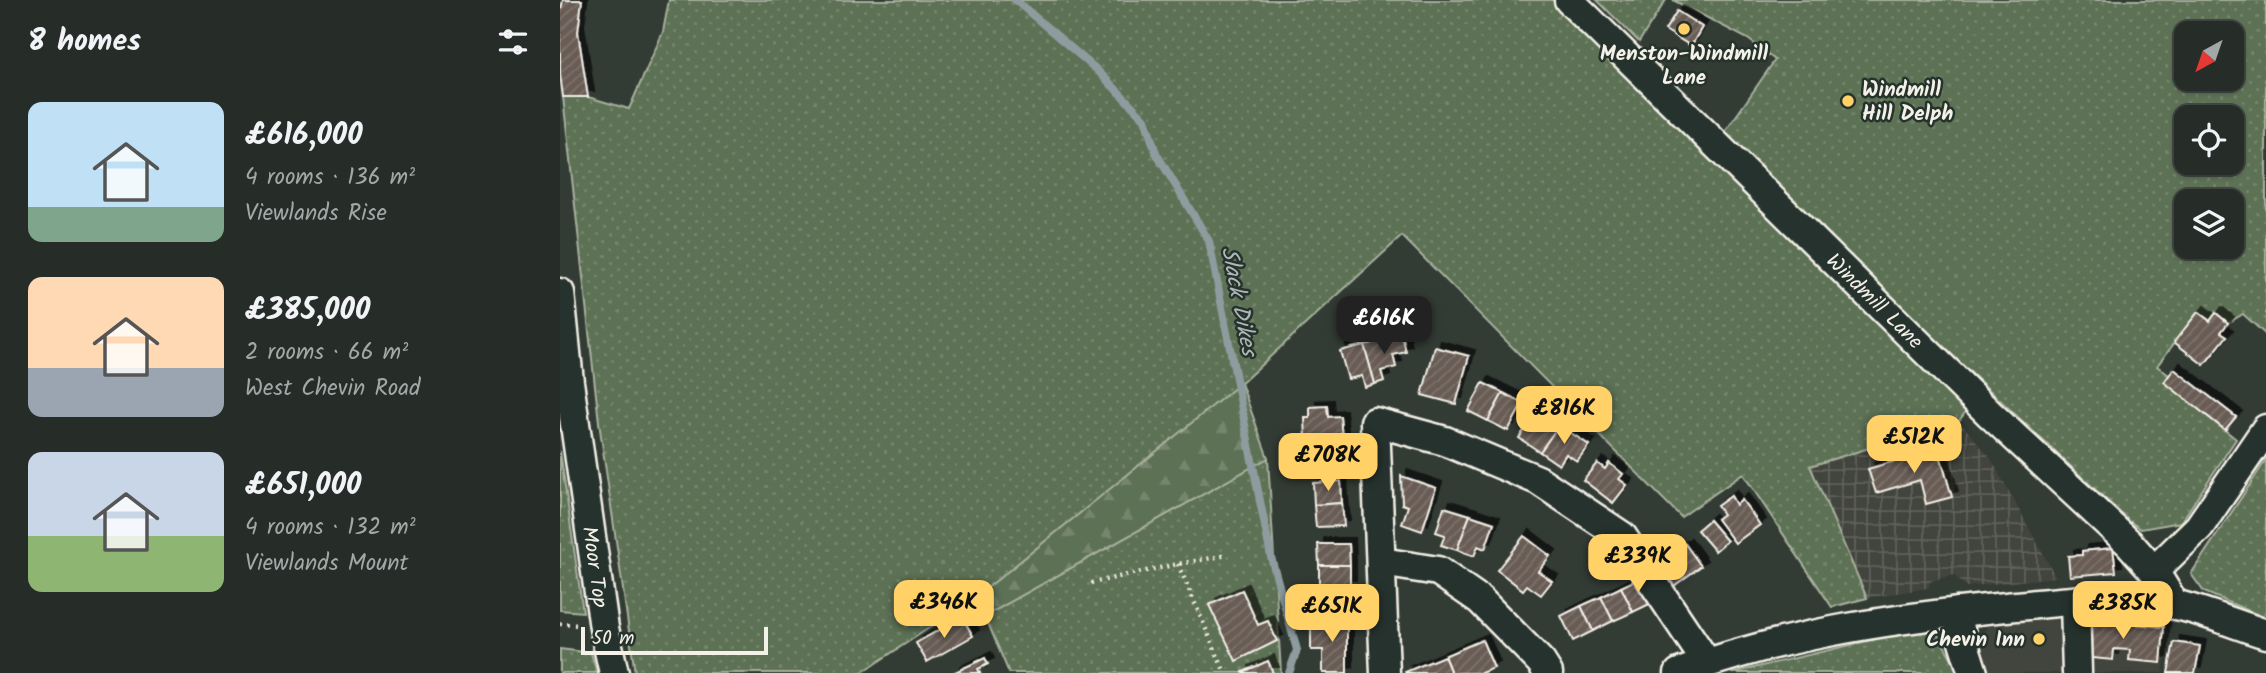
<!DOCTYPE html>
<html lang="en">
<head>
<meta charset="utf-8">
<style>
  body { margin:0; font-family:Kalam,sans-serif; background:#323834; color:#f1f3f6; height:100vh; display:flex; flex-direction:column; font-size:26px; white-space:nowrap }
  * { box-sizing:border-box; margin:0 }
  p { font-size:23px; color:#a4a7a8 }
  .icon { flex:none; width:38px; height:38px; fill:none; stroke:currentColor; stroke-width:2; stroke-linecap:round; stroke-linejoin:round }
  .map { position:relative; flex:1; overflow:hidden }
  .details { display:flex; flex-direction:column; background:#262c28; width:560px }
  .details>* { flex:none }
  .needle { width:46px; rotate:220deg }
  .fabs { position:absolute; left:1614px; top:21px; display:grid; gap:14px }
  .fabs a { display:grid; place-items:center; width:70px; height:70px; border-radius:14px; background:#262c28; box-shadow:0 2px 5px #0004,0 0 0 2px #424845; font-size:35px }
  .scale { position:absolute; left:21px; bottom:18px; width:187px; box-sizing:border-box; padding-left:7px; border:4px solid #f4f1e8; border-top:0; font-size:19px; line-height:24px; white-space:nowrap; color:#f4f1e8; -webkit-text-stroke:5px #26332d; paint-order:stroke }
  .price { position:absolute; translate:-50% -60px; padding:0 16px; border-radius:14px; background:#ffd166; color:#111; font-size:23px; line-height:46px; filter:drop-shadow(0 2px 4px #0008) }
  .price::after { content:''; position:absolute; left:50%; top:42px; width:21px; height:16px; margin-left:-10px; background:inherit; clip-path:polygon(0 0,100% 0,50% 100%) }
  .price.on { background:#222; color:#fff }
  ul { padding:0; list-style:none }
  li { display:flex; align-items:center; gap:21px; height:175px; padding:0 28px }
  li span { display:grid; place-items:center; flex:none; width:196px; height:140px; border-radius:14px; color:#555 }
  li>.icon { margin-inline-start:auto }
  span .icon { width:84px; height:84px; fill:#fffc; stroke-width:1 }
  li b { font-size:30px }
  h2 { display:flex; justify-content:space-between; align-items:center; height:84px; padding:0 28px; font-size:30px }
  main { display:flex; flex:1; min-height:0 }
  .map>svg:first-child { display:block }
</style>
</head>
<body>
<main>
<section class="details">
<h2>8 homes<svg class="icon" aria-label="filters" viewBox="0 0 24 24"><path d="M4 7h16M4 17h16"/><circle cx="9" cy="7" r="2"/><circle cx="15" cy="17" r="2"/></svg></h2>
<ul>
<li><span style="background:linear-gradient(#bfe0f5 75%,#7fa58c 0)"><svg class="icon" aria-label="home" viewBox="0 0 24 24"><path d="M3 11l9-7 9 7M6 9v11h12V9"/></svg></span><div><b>£616,000</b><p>4 rooms · 136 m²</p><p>Viewlands Rise</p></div></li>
<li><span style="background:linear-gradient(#ffd9b3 65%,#9aa5b1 0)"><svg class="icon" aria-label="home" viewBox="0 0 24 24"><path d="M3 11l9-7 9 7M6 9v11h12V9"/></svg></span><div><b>£385,000</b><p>2 rooms · 66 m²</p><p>West Chevin Road</p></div></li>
<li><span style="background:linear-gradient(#c9d6e8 60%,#8fb573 0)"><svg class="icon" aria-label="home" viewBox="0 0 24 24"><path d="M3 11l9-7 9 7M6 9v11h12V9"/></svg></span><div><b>£651,000</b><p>4 rooms · 132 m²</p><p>Viewlands Mount</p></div></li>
</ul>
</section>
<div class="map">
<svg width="1706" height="673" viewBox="0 0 1706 673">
  <defs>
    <pattern id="industrial-grid" width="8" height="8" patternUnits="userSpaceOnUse" patternTransform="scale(1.75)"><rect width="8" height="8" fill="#43453e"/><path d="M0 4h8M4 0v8" fill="none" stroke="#5f605a"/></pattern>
    <pattern id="grass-dots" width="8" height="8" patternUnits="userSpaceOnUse" patternTransform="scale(1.75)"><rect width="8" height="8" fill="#5d7154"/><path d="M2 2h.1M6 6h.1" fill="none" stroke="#75866d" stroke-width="1.8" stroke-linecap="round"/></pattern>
    <pattern id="forest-firs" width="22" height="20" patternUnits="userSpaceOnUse" patternTransform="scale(1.75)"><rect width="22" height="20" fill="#5d7154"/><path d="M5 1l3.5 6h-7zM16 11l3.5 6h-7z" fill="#75866d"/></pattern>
    <pattern id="building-hatch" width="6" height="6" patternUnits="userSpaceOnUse" patternTransform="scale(1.75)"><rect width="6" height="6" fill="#685c54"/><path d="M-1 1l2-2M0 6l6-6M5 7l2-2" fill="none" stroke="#7e746d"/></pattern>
    <filter id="shadow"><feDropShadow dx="6" dy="-6" stdDeviation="0" flood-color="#0009"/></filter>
  </defs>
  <rect width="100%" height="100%" fill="#333b35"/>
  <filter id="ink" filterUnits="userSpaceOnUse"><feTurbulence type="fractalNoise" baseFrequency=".0143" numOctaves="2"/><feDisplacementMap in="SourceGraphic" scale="14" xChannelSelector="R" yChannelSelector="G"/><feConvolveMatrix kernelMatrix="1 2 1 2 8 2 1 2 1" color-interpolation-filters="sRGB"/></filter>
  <g filter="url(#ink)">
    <polygon fill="#43453e" points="1527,614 1610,623 1603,673 1427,673 1422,652 1425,632 1432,620"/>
    <polygon fill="url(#industrial-grid)" points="1399,421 1430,457 1496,577 1406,587 1394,575 1371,581 1368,588 1307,598 1250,466"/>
    <g fill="url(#grass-dots)" stroke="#a8b19e" stroke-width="2" fill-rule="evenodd">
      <polygon points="109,0 994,0 1409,407 1399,421 1250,466 1307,598 1272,607 1183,474 1121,517 842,236 605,453 416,597 301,673 75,673 39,422 3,97 28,97 69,109 103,32"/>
      <polygon points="1037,0 1106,0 1079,42"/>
      <path d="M1113,0H1706V335L1683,314L1668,323L1656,314L1650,321L1638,312L1597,366L1609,375L1605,382L1676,439L1621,522L1581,529L1569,521L1281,251L1163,135L1215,60L1188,39ZM1626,33H1671V79H1626ZM1626,117H1671V163H1626ZM1626,201H1671V247H1626Z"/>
      <polygon points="0,451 23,612 0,610"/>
      <polygon points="708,458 721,673 449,673 425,616"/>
      <polygon points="1706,460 1706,618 1644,592 1631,574"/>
      <polygon points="1354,630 1377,633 1400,673 1172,673"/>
      <polygon points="0,649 31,653 37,673 0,673"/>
    </g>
    <polygon fill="url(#forest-firs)" stroke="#a8b19e" stroke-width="2" points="681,383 708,458 425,616 416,597"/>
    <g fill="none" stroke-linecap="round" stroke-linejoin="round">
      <polyline stroke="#8f9c9f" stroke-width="8" points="455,0 537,70 585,119 596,153 649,241 711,557 737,650 729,673"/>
    </g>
    <g fill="url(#building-hatch)" stroke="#f4f1e8" stroke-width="2" filter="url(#shadow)">
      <polygon points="3,0 22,0 18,32 28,97 3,97 0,74 0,14"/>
      <polygon points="1117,11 1142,27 1131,46 1105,30"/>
      <polygon points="1638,312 1650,321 1656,313 1668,323 1661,332 1667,336 1644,365 1614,342"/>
      <polygon points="842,335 846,352 833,355 836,367 821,371 824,381 815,384 804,345"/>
      <polygon points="804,345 815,384 805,387 802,376 788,379 780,351"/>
      <polygon points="875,347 909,356 896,404 862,395"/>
      <polygon points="1614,369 1676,417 1665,430 1604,382"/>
      <polygon points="923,383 943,393 928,421 908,411"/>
      <polygon points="943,393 963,403 948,431 928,421"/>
      <polygon points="767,406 768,417 780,416 782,437 746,439 745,418 750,418 750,407"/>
      <polygon points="978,410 999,425 980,452 959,438"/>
      <polygon points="999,425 1029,445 1017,461 1006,454 999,465 980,452"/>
      <polygon points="782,437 783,458 748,460 746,439"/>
      <polygon points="1378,448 1392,497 1366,504 1360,480 1316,493 1308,469"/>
      <polygon points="1037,463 1045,469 1049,463 1063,474 1059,479 1067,485 1053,503 1023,480"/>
      <polygon points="841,476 876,488 862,531 842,524 848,506 842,504"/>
      <polygon points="781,481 782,503 754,505 753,483"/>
      <polygon points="1171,496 1176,505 1182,500 1200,525 1175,543 1157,519 1163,514 1157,506"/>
      <polygon points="782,503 784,526 756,527 754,505"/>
      <polygon points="884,507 910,515 897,550 881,545 885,535 876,532"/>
      <polygon points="910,515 934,523 925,549 918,546 914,556 897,550"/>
      <polygon points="1149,520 1167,541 1155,551 1137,530"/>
      <polygon points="964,536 990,556 978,571 992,581 981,595 967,585 963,590 937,570"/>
      <polygon points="758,544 789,544 790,565 759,565"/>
      <polygon points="1097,544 1107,557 1125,544 1141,566 1107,591 1081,556"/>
      <polygon points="1553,548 1556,572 1510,576 1508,556 1522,555 1522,551"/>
      <rect x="759" y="565" width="31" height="21"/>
      <polygon points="1082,577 1094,602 1073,612 1061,587"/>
      <polygon points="1061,587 1073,612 1053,621 1041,597"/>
      <polygon points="682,590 698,625 708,621 717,641 676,661 649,605"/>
      <polygon points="1041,597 1053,621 1033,631 1021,606"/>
      <polygon points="1021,606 1033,631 1013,641 1001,616"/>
      <polygon points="772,612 787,612 787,673 763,673 763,650 751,650 751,626 772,626"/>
      <polygon points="402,617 413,636 367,662 356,643"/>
      <polygon points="1526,619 1604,627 1601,663 1569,660 1570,650 1554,649 1553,660 1522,657"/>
      <polygon points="922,640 934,668 921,673 891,673 884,656"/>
      <polygon points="1614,642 1640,646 1635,673 1608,673"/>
      <polygon points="884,656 891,673 846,673 845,672"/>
      <polygon points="425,658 428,664 418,669 420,673 393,673"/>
      <polygon points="708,661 713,673 683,673 683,672"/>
    </g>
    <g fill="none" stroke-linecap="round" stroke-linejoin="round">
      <g stroke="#f4f1e8" stroke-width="33">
        <g id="minor">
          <path id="s1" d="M1009,0L1430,414L1569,543L1594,571L1615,605"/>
          <path id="s2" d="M0,293L9,382L44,628L54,673"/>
          <polyline points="821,562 878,571 920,600 981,662 988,673"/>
          <polyline points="1594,571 1639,527 1706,429"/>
          <polyline points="1515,601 1517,673"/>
          <polyline points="1397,612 1401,635 1413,673"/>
          <polyline points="825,673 815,422 885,441 978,480 1062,536 1147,663"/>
          <path d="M1119,673C1226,633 1343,617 1456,606C1500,602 1545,596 1589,600C1628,604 1668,622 1706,634"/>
        </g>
      </g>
      <g stroke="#f4f1e8" stroke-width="4.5" stroke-dasharray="2 5" stroke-linecap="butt">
        <polyline points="618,564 665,673"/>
        <polyline points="531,583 618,564 668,555"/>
        <polyline points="0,624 19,625"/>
      </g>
      <use href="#minor" stroke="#26332d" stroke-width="28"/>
    </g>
  </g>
  <g fill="#ffd166" stroke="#26332d" stroke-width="2.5">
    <circle cx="1124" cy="29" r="7"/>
    <circle cx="1288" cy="101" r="7"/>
    <circle cx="1479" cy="639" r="7"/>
  </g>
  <g text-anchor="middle" stroke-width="5" stroke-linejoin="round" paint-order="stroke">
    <g font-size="21" font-weight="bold" fill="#f4f1e8" stroke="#26332d">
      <text x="1124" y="60">Menston-Windmill<tspan x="1124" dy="24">Lane</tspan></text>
      <text x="1302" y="96" text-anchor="start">Windmill<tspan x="1302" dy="24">Hill Delph</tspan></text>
      <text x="1465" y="646" text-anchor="end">Chevin Inn</text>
    </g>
    <g font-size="21" fill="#f4f1e8" stroke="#26332d">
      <text dy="7" stroke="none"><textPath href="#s1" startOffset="429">Windmill Lane</textPath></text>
      <text dy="7" stroke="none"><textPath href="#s2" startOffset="276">Moor Top</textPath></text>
    </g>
    <g font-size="23" font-style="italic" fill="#b0b9b8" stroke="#26332d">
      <text transform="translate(680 301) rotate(79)" y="8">Slack Dikes</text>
    </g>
  </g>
</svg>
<div class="fabs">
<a><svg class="needle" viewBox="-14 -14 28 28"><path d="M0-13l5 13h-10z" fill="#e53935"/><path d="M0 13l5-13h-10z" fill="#a4a7a8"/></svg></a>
<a><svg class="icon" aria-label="locate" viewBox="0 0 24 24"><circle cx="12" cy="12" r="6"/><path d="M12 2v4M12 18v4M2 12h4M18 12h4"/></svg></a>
<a><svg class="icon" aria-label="layers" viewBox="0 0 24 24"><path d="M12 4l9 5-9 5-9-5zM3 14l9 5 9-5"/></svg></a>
</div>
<div class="scale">50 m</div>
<b class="price on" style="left:824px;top:356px">£616K</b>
<b class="price" style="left:1004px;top:446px">£816K</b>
<b class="price" style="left:1354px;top:475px">£512K</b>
<b class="price" style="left:768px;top:493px">£708K</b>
<b class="price" style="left:1078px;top:594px">£339K</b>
<b class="price" style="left:384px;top:640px">£346K</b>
<b class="price" style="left:1563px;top:641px">£385K</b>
<b class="price" style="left:772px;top:644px">£651K</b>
</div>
</main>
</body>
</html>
